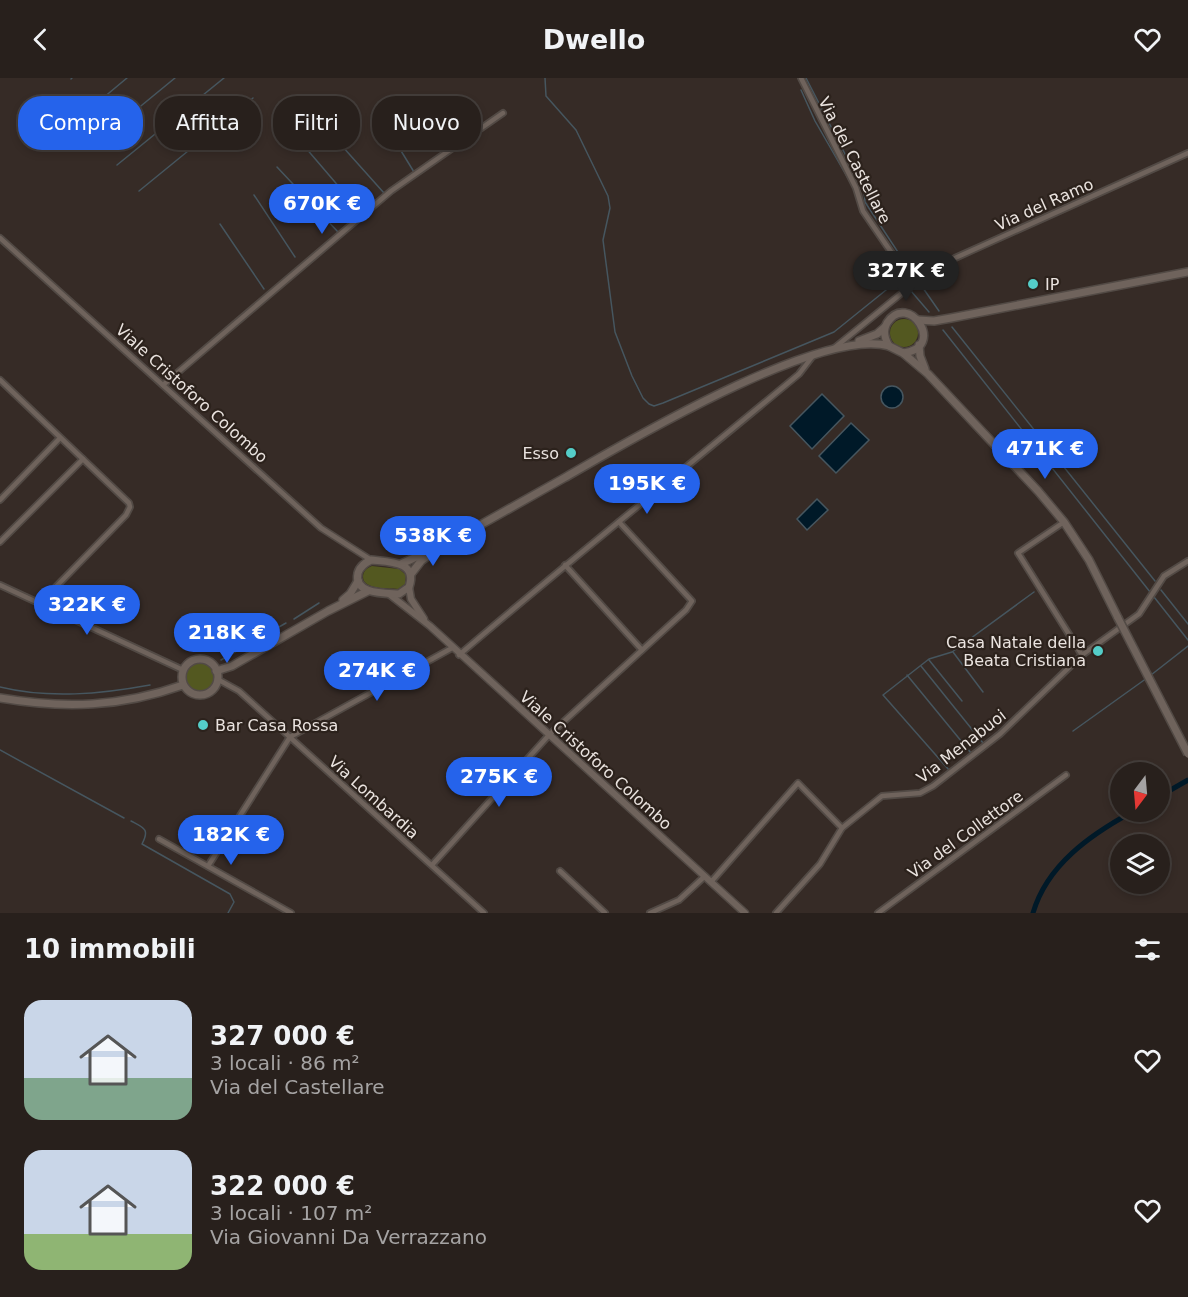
<!DOCTYPE html>
<html lang="it">
<head>
<meta charset="utf-8">
<style>
  body { margin:0; font-family:"DejaVu Sans",sans-serif; background:#302825; color:#f1f3f6; height:100vh; display:flex; flex-direction:column; font-size:22px; white-space:nowrap }
  * { box-sizing:border-box; margin:0 }
  p { font-size:20px; color:#a5a3a3 }
  .icon { flex:none; width:33px; height:33px; fill:none; stroke:currentColor; stroke-width:2; stroke-linecap:round; stroke-linejoin:round }
  .map { position:relative; height:835px; overflow:hidden }
  .sheet { display:flex; flex-direction:column; background:#28201c; flex:1 }
  .sheet>* { flex:none }
  .banner { position:absolute; left:18px; top:18px; width:600px; height:54px; display:flex; gap:12px }
  .needle { width:39px; rotate:196deg }
  .buttons { position:absolute; left:1110px; top:684px; display:grid; gap:12px }
  .buttons a { display:grid; place-items:center; width:60px; height:60px; border-radius:50%; background:#28201c; box-shadow:0 3px 9px #0003,0 0 0 2px #443e3b; font-size:30px }
  .price { position:absolute; translate:-50% -51px; padding:0 14px; border-radius:21px; background:#2563eb; color:#fff; font-size:20px; line-height:39px; filter:drop-shadow(0 2px 3px #0008) }
  .price::after { content:''; position:absolute; left:50%; top:36px; width:18px; height:14px; margin-left:-9px; background:inherit; clip-path:polygon(0 0,100% 0,50% 100%) }
  .price.current { background:#222; color:#fff }
  ul { padding:0; list-style:none }
  li { display:flex; align-items:center; gap:18px; height:150px; padding:0 24px }
  li span { display:grid; place-items:center; flex:none; width:168px; height:120px; border-radius:18px; color:#555 }
  li>.icon { margin-inline-start:auto }
  span .icon { width:72px; height:72px; fill:#fffc; stroke-width:1 }
  li b { font-size:26px }
  h2 { display:flex; justify-content:space-between; align-items:center; height:72px; padding:0 24px; font-size:26px }
  .tag { padding:0 21px; border-radius:24px; background:#28201c; box-shadow:0 3px 9px #0003,0 0 0 2px #443e3b; font-size:21px; line-height:54px }
  .tag.current { background:#2563eb; color:#fff }
  header { display:flex; justify-content:space-between; align-items:center; height:78px; padding:0 24px; background:#28201c; font-size:27px; font-weight:700 }
  .map>svg:first-child { display:block }
</style>
</head>
<body>
<header><svg class="icon" aria-label="back" viewBox="0 0 24 24"><path d="M15 5l-7 7 7 7"/></svg>Dwello<svg class="icon" aria-label="heart" viewBox="0 0 24 24"><path d="M12 20l-8-8c-3-5 5-10 8-4 3-6 11-1 8 4z"/></svg></header>
<div class="map">
<svg width="1188" height="835" viewBox="0 0 1188 835">
  <rect width="100%" height="100%" fill="#362b26"/>
  <g fill="#535820">
    <circle cx="904" cy="255" r="14"/>
    <path d="M372,488L399,491L406,497L405,506L398,511C390,510 363,512 363,499C363,493 367,490 372,488Z"/>
    <circle cx="200" cy="599" r="14"/>
  </g>
  <g fill="#001928" stroke="#46565f" stroke-width="1.5">
    <circle cx="892" cy="319" r="11"/>
    <polygon points="822,316 844,338 812,371 790,348"/>
    <polygon points="851,345 869,362 836,395 819,378"/>
    <polygon points="817,421 828,432 807,452 797,441"/>
  </g>
  <g fill="none" stroke-linecap="round" stroke-linejoin="round">
    <g stroke="#46565f" stroke-width="1.5">
      <polyline points="545,0 546,18 576,52 608,118 610,130 603,162 615,254 632,298 643,320 649,326 654,328 663,325 834,254 896,204 902,204 905,206"/>
      <polyline points="806,0 864,113 865,124 913,197"/>
      <polyline points="71,1 72,0"/>
      <polyline points="801,12 815,43 853,109"/>
      <polyline points="379,37 414,94"/>
      <polyline points="79,45 94,32 97,25 127,0"/>
      <polyline points="316,46 342,68 384,115"/>
      <polyline points="299,62 358,131"/>
      <polyline points="97,64 175,0"/>
      <polyline points="117,87 224,0"/>
      <polyline points="277,89 338,154"/>
      <polyline points="139,113 253,20"/>
      <polyline points="254,117 295,179"/>
      <polyline points="220,146 264,211"/>
      <polyline points="923,210 939,233"/>
      <polyline points="911,213 929,234"/>
      <polyline points="952,249 1155,503"/>
      <polyline points="943,252 1188,562"/>
      <polyline points="1161,512 1188,546"/>
      <polyline points="294,541 319,525"/>
      <polyline points="953,574 983,614"/>
      <polyline points="221,582 286,545"/>
      <polyline points="929,582 962,623"/>
      <polyline points="921,588 983,665"/>
      <polyline points="907,597 971,675"/>
      <polyline points="1151,597 1188,568"/>
      <path d="M0,609C49,621 101,616 150,607"/>
      <polyline points="1073,653 1147,600"/>
      <polyline points="0,672 124,740"/>
      <polyline points="949,692 883,617 929,581 952,574 1034,514"/>
      <path d="M131,743C144,750 150,751 142,766L230,816L234,824L228,835"/>
    </g>
    <g stroke="#001928" stroke-width="5">
      <polyline points="1160,718 1188,702"/>
      <path d="M1033,835C1047,787 1090,757 1132,734"/>
    </g>
    <g stroke="#524a45" stroke-width="8">
      <g id="minor">
        <polyline points="801,0 856,110 863,133 913,206"/>
        <polyline points="0,160 321,450 371,482"/>
        <polyline points="833,271 913,206 925,201 955,180 1188,75"/>
        <polyline points="0,302 129,425 130,429 126,437 45,520 43,526"/>
        <polyline points="163,307 391,113 503,35"/>
        <polyline points="0,422 60,360"/>
        <polyline points="1064,444 1018,475 1082,577"/>
        <polyline points="0,464 83,381"/>
        <polyline points="565,487 642,572"/>
        <polyline points="0,507 183,592"/>
        <path d="M459,577C571,481 686,390 799,296L812,279"/>
        <polyline points="217,601 239,613 484,835"/>
        <polyline points="159,761 291,835"/>
        <polyline points="432,787 549,657 686,532 692,523 619,444"/>
        <polyline points="208,788 290,659 452,570"/>
        <polyline points="560,793 605,835"/>
        <polyline points="711,804 798,705 842,750"/>
        <polyline points="650,835 679,822 705,798"/>
        <polyline points="776,835 820,786 842,750 882,718 920,715 933,708 1000,656 1082,577 1139,536 1164,498 1188,483"/>
        <polyline points="878,835 1066,697"/>
      </g>
    </g>
    <g stroke="#524a45" stroke-width="9">
      <g id="tertiary">
        <polyline points="409,509 411,521 424,541"/>
        <polyline points="389,516 430,548 745,835"/>
      </g>
    </g>
    <g stroke="#524a45" stroke-width="10">
      <g id="secondary">
        <polyline points="918,242 934,243 951,240 1188,194"/>
        <polyline points="859,263 877,256 885,249"/>
        <polyline points="919,267 920,278 925,291"/>
        <path d="M903,275C948,270 908,212 887,245C882,253 885,261 889,268L903,275L928,296L1038,413L1064,444L1089,482L1118,540"/>
        <path d="M371,482C389,484 418,483 409,509L399,516C386,515 353,517 358,495C360,488 365,485 371,482Z"/>
        <polyline points="401,486 427,474"/>
        <path d="M411,496L421,483L441,469C482,446 523,423 564,400C627,364 822,248 889,268"/>
        <polyline points="343,522 350,516 358,503"/>
        <circle cx="200" cy="599" r="18"/>
        <polyline points="216,593 232,588 328,533 368,513"/>
        <path d="M0,620C65,631 121,629 183,607"/>
      </g>
    </g>
    <use href="#minor" stroke="#6f635c" stroke-width="4.5"/>
    <use href="#tertiary" stroke="#6f635c" stroke-width="6"/>
    <use href="#secondary" stroke="#6f635c" stroke-width="7"/>
    <g stroke="#524a45" stroke-width="10" stroke-linecap="butt">
      <polyline id="secondary-bridge" points="1118,540 1188,676"/>
    </g>
    <use href="#secondary-bridge" stroke="#6f635c" stroke-width="7"/>
  </g>
  <g fill="#54cdc8" stroke="#2c221c" stroke-width="2">
    <circle cx="1033" cy="206" r="6"/>
    <circle cx="571" cy="375" r="6"/>
    <circle cx="1098" cy="573" r="6"/>
    <circle cx="203" cy="647" r="6"/>
  </g>
  <g text-anchor="middle" stroke-width="4.5" stroke-linejoin="round" paint-order="stroke">
    <g font-size="16" fill="#eae3df" stroke="#2c221c">
      <text transform="translate(855 82) rotate(63)" y="6">Via del Castellare</text>
      <text transform="translate(1044 126) rotate(-24)" y="6">Via del Ramo</text>
      <text transform="translate(192 315) rotate(42)" y="6">Viale Cristoforo Colombo</text>
      <text transform="translate(961 668) rotate(-38)" y="6">Via Menabuoi</text>
      <text transform="translate(596 682) rotate(42)" y="6">Viale Cristoforo Colombo</text>
      <text transform="translate(374 719) rotate(42)" y="6">Via Lombardia</text>
      <text transform="translate(965 756) rotate(-36)" y="6">Via del Collettore</text>
    </g>
    <g font-size="16" fill="#eae3df" stroke="#2c221c" text-anchor="start">
      <text x="1045" y="212">IP</text>
      <text x="559" y="381" text-anchor="end">Esso</text>
      <text x="1086" y="570" text-anchor="end">Casa Natale della<tspan x="1086" dy="18">Beata Cristiana</tspan></text>
      <text x="215" y="653">Bar Casa Rossa</text>
    </g>
  </g>
</svg>
<div class="buttons">
<a><svg class="needle" viewBox="-14 -14 28 28"><path d="M0-13l5 13h-10z" fill="#e53935"/><path d="M0 13l5-13h-10z" fill="#a5a3a3"/></svg></a>
<a><svg class="icon" aria-label="layers" viewBox="0 0 24 24"><path d="M12 4l9 5-9 5-9-5zM3 14l9 5 9-5"/></svg></a>
</div>
<b class="price" style="left:322px;top:157px">670K €</b>
<b class="price current" style="left:906px;top:224px">327K €</b>
<b class="price" style="left:1045px;top:402px">471K €</b>
<b class="price" style="left:647px;top:437px">195K €</b>
<b class="price" style="left:433px;top:489px">538K €</b>
<b class="price" style="left:87px;top:558px">322K €</b>
<b class="price" style="left:227px;top:586px">218K €</b>
<b class="price" style="left:377px;top:624px">274K €</b>
<b class="price" style="left:499px;top:730px">275K €</b>
<b class="price" style="left:231px;top:788px">182K €</b>
<div class="banner">
<a class="tag current">Compra</a>
<a class="tag">Affitta</a>
<a class="tag">Filtri</a>
<a class="tag">Nuovo</a>
</div>
</div>
<section class="sheet">
<h2>10 immobili<svg class="icon" aria-label="filters" viewBox="0 0 24 24"><path d="M4 7h16M4 17h16"/><circle cx="9" cy="7" r="2"/><circle cx="15" cy="17" r="2"/></svg></h2>
<ul>
<li><span style="background:linear-gradient(#c9d6e8 65%,#7fa58c 0)"><svg class="icon" aria-label="home" viewBox="0 0 24 24"><path d="M3 11l9-7 9 7M6 9v11h12V9"/></svg></span><div><b>327 000 €</b><p>3 locali · 86 m²</p><p>Via del Castellare</p></div><svg class="icon" aria-label="heart" viewBox="0 0 24 24"><path d="M12 20l-8-8c-3-5 5-10 8-4 3-6 11-1 8 4z"/></svg></li>
<li><span style="background:linear-gradient(#c9d6e8 70%,#8fb573 0)"><svg class="icon" aria-label="home" viewBox="0 0 24 24"><path d="M3 11l9-7 9 7M6 9v11h12V9"/></svg></span><div><b>322 000 €</b><p>3 locali · 107 m²</p><p>Via Giovanni Da Verrazzano</p></div><svg class="icon" aria-label="heart" viewBox="0 0 24 24"><path d="M12 20l-8-8c-3-5 5-10 8-4 3-6 11-1 8 4z"/></svg></li>
</ul>
</section>
</body>
</html>
